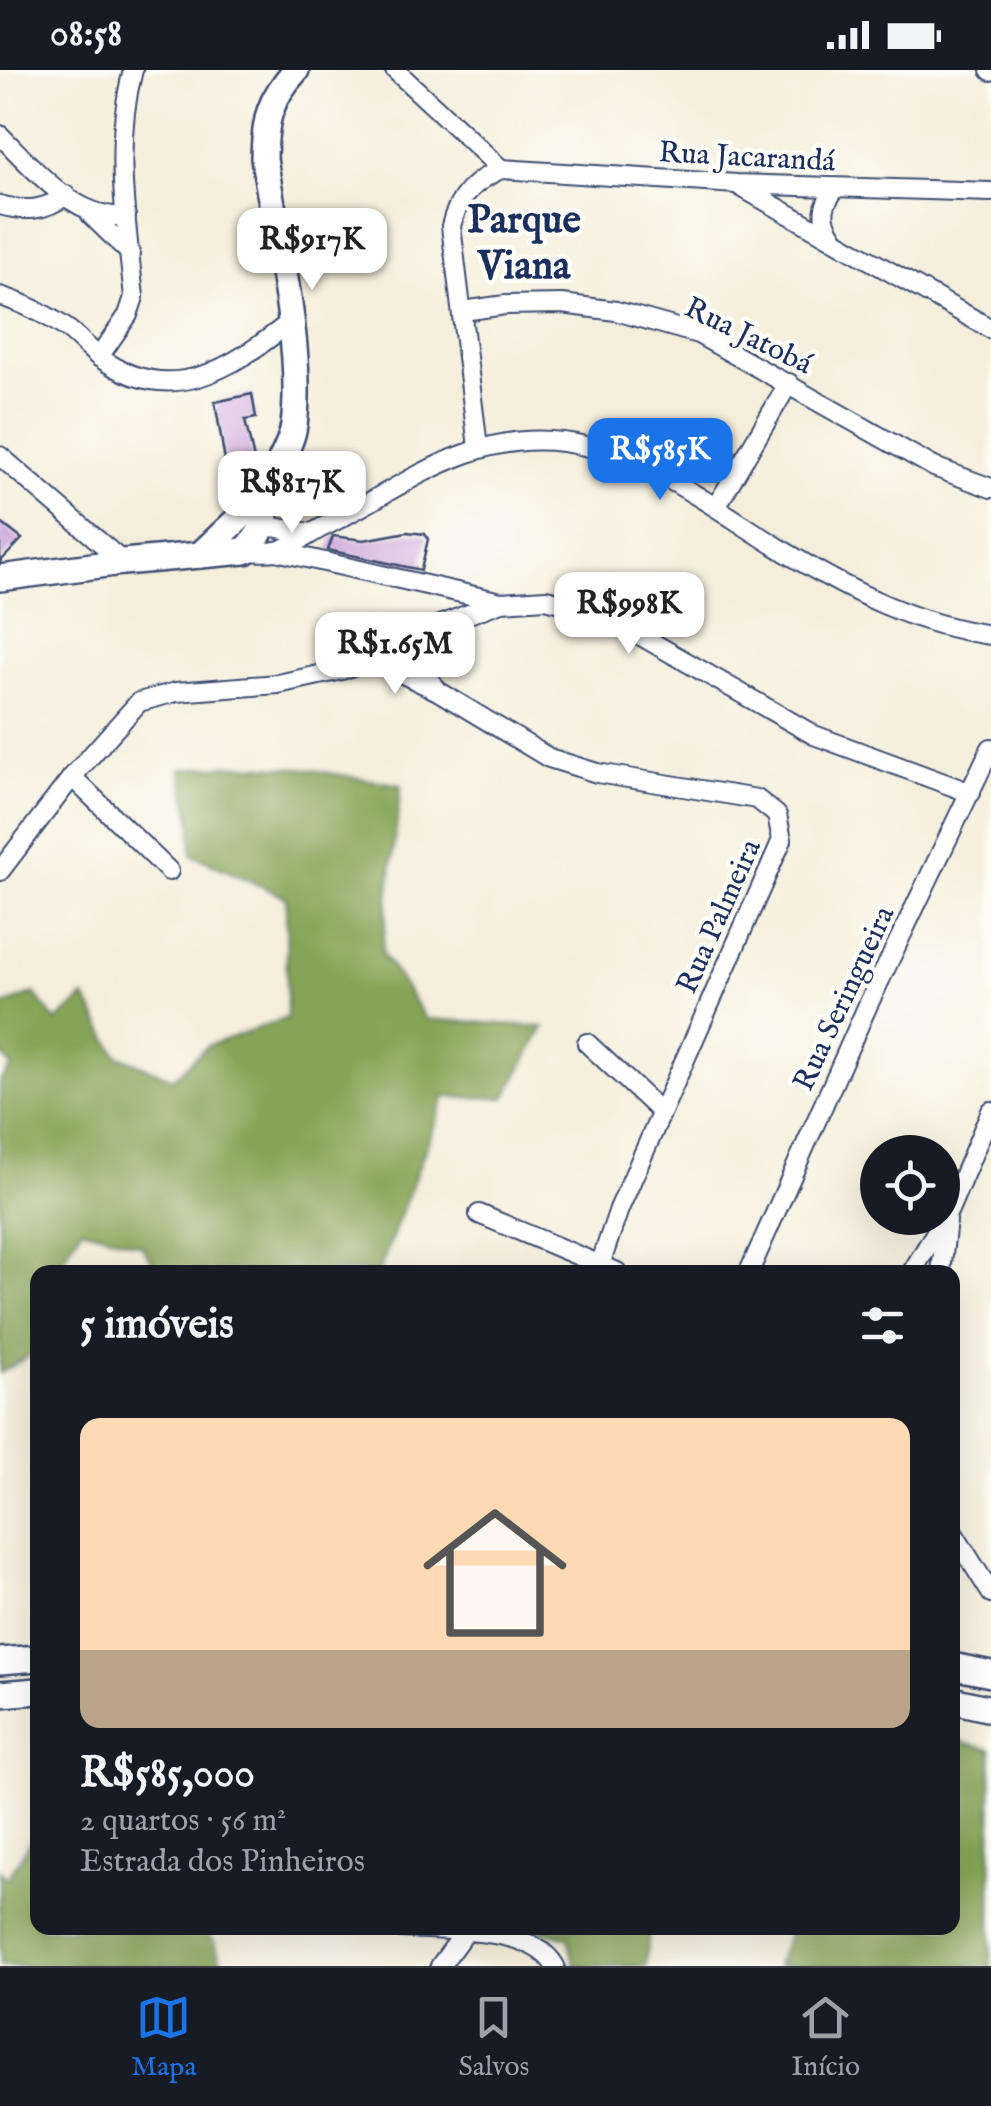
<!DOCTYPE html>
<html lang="pt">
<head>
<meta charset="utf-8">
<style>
  body { margin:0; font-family:"IM FELL English",serif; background:#242831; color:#f1f3f6; height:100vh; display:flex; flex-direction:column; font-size:38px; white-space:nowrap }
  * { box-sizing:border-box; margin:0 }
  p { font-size:32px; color:#9ea1a6 }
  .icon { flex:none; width:55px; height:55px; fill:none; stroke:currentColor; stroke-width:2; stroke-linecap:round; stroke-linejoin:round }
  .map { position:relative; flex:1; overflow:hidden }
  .sheet { position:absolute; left:30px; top:1195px; width:930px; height:670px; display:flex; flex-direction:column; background:#171b24; border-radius:20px; box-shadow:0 10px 40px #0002 }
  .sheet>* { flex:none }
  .controls { position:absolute; left:860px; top:1065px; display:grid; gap:20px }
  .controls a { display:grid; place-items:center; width:100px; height:100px; border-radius:50%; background:#171b24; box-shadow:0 10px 40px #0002; font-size:50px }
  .price { position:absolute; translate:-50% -85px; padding:0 22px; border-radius:20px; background:#fff; color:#222; font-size:32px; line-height:65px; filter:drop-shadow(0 2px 5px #0008) }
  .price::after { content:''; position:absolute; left:50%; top:60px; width:30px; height:22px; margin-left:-15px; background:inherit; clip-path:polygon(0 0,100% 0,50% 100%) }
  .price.selected { background:#1a73e8; color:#fff }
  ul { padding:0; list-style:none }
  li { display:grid; align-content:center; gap:20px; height:530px; padding:0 50px }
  li span { display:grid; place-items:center; height:310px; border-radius:20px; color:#555 }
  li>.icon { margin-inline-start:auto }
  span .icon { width:180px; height:180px; fill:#fffc; stroke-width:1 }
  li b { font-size:42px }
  h2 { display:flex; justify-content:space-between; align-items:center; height:120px; padding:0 50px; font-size:42px }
  .status { display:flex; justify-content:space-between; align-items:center; height:70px; padding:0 50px; background:#171b24; direction:ltr }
  .status svg { height:28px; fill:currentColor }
  .menu { display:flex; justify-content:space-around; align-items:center; height:140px; border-top:2px solid #363941; background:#171b24; font-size:28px; color:#9ea1a6 }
  .menu a { display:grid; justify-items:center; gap:5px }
  .menu .selected { color:#1a73e8 }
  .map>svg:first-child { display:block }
</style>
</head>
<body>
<div class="status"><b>08:58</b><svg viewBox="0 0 49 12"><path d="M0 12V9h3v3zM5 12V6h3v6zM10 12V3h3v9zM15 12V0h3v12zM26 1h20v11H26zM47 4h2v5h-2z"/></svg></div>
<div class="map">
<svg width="991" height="1896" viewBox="0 0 991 1896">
  <rect width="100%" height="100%" fill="#fdfcf7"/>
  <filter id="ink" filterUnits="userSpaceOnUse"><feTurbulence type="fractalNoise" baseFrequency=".01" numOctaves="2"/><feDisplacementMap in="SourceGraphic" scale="20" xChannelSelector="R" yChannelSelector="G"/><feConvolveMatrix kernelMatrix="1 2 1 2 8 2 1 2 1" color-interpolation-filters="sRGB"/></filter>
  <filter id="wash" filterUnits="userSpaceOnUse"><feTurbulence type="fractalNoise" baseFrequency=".0048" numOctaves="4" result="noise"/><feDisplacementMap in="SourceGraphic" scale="40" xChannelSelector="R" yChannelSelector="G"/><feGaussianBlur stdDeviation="2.25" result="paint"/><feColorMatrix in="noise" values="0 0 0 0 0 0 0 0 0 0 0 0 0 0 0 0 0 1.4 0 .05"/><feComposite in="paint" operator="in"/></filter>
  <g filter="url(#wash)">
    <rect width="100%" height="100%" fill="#f4eeda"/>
    <g fill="#87a456" stroke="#516a5a" stroke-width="2.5">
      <polygon points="242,695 301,698 401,715 382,883 426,949 544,957 505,1028 445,1027 379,1202 159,1202 141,1175 82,1158 55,1202 38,1202 37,1281 0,1303 0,1011 12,997 0,982 0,937 34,923 56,952 85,927 117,985 173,1009 207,976 287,948 286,827 192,785 192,754 181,699"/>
      <polygon points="953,1669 991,1679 991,1896 777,1896 791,1858 952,1858"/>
      <polygon points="37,1761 38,1858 191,1858 213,1869 223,1896 0,1896 0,1800 7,1809"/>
      <polygon points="531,1858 649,1858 646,1896 575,1896 568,1868"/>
    </g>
    <g id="blocks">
      <g fill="#c69ad7">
        <polygon points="252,324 256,348 245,350 256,398 227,403 215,332"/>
        <polygon points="0,452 22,469 0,492"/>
        <polygon points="407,462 425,464 428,469 421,500 328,480 333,466 364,470"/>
      </g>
    </g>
  </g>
  <g filter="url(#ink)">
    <use href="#blocks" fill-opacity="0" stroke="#3c4c71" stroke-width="2.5"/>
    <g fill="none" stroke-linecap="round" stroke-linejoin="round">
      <g stroke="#3c4c71" stroke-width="22">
        <g id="street">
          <polyline points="395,0 501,99"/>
          <polyline points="990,0 991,1"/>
          <path d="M0,65C33,98 76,151 126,146"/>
          <polyline points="741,117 991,259"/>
          <path d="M0,135C25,142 45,141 66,125"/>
          <polyline points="91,145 130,183"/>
          <path d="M833,166C820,148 822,135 836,118"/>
          <path d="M0,226C23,233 50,246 70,261C80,269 89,279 99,287C171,339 230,299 289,253"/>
          <polyline points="463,241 505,235 562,234 616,241 698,264 934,397 991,418"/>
          <path d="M99,287L128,245L134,227C126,152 113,74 133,0"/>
          <path d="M478,377L451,156C458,127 474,111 501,99L737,114L991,122"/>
          <polyline points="0,386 123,492"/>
          <polyline points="716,437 789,313"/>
          <polyline points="266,456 311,463"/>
          <path d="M245,481C254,481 266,483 276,481C291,478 309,464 323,457C402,418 470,360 563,372C647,383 718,441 787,483C851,522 917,555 991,565"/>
          <polyline points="276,481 501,532 546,529 569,535 620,554 814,665 971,723"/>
          <polyline points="426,560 424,600 435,617"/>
          <polyline points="372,589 438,621 549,688 597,703 757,729 777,745 782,770 619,1139 600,1195"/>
          <polyline points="72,707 169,801"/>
          <polyline points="0,801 72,707 139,632 176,622 278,614 342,600 392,581 426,560 501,532"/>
          <polyline points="587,973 661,1042"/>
          <polyline points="479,1144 617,1202"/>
          <polyline points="749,1202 867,937 991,678"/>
          <polyline points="912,1202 949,1140 991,1041"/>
          <polyline points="941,1202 947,1150"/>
          <polyline points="952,1461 991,1523"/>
          <path d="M402,1858C445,1861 531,1855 555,1896"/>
          <polyline points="440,1896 465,1862"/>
        </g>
      </g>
      <g stroke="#3c4c71" stroke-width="30">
        <g id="secondary">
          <polyline points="200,485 269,420"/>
          <path d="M0,508L123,492L245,481C270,455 262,451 269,420C274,398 291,378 294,355C304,280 276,165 264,88C265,49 269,30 296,0"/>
          <polyline points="0,1591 38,1588"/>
          <polyline points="952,1596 991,1604"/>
          <polyline points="0,1624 38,1621"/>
          <polyline points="952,1630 991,1639"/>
        </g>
      </g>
      <use href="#street" stroke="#fff" stroke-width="18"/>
      <use href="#secondary" stroke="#fff" stroke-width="25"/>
    </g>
  </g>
  <g text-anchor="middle" stroke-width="9" stroke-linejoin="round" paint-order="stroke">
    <g font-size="30" fill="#1b2f5e" stroke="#fdfcf7">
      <text transform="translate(747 86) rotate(3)" y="10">Rua Jacarandá</text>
      <text transform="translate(749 265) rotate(26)" y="10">Rua Jatobá</text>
      <text transform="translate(718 846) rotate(-66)" y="10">Rua Palmeira</text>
      <text transform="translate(843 928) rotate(-65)" y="10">Rua Seringueira</text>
    </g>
    <g font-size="40" font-weight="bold" fill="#1b2f5e" stroke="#fdfcf7">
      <text x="524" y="162">Parque<tspan x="524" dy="46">Viana</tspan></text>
    </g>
  </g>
</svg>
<div class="controls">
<a><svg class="icon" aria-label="locate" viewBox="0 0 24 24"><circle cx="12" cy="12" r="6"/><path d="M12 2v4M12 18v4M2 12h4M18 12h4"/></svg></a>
</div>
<b class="price" style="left:312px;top:223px">R$917K</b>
<b class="price selected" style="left:660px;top:433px">R$585K</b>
<b class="price" style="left:292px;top:466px">R$817K</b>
<b class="price" style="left:629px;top:587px">R$998K</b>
<b class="price" style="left:395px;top:627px">R$1.65M</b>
<section class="sheet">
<h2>5 imóveis<svg class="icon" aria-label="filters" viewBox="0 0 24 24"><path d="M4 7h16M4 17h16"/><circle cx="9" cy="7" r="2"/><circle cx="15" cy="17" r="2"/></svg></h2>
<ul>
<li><span style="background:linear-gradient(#ffd9b3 75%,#b9a48a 0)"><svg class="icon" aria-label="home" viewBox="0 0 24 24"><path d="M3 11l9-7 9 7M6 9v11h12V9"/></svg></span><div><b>R$585,000</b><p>2 quartos · 56 m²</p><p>Estrada dos Pinheiros</p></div></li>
</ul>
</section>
</div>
<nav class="menu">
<a class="selected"><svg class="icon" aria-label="map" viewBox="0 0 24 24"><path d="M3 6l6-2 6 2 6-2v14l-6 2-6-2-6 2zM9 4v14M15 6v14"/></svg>Mapa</a>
<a><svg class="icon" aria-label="saved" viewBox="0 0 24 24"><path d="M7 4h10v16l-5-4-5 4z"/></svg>Salvos</a>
<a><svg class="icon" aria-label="home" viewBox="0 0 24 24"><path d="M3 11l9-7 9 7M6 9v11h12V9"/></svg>Início</a>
</nav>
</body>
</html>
